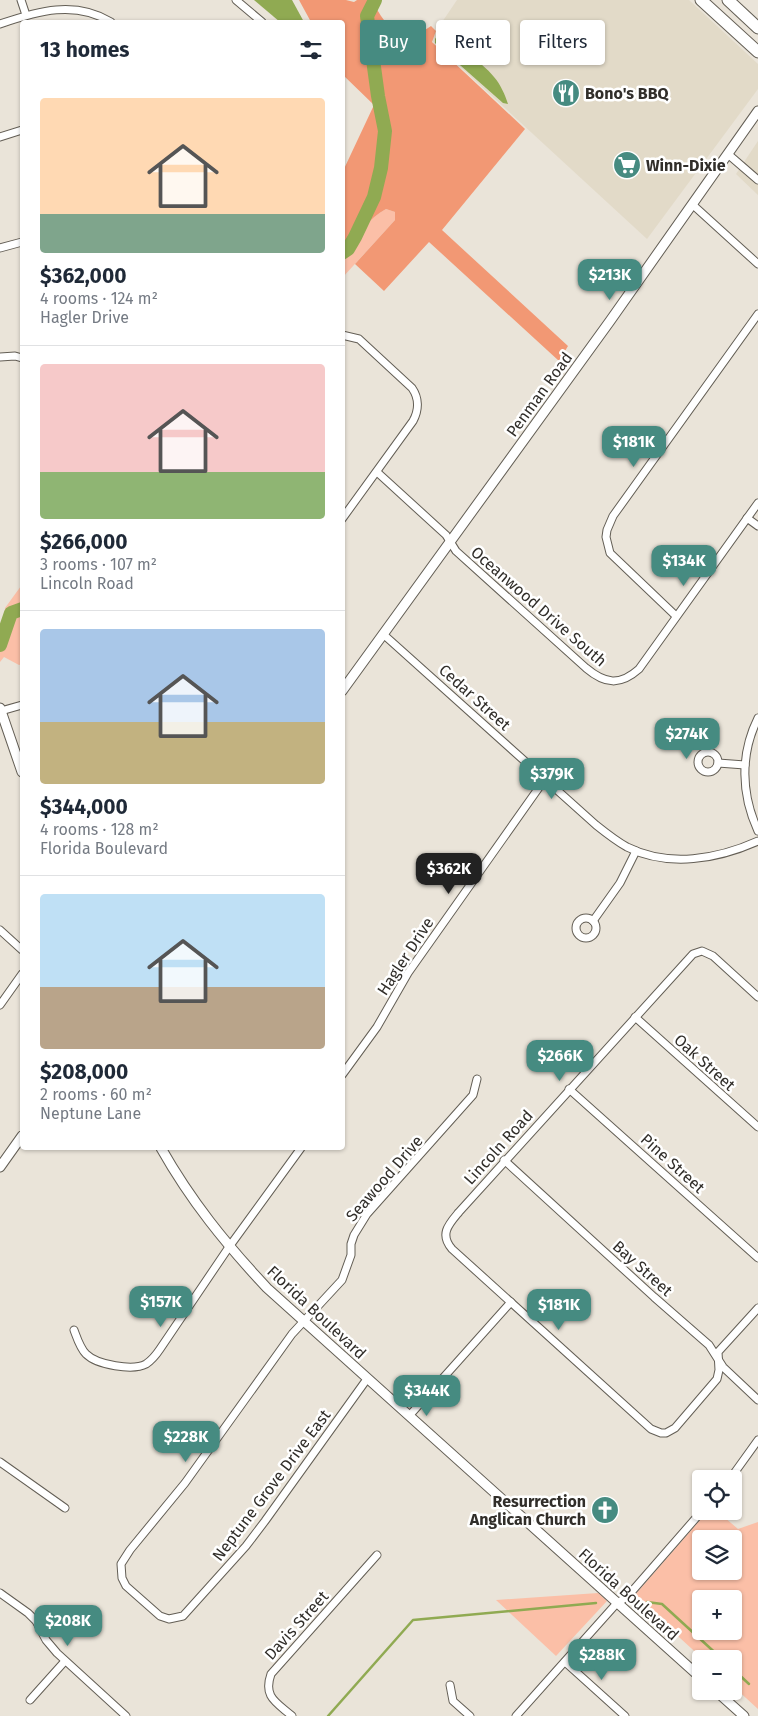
<!DOCTYPE html>
<html lang="en">
<head>
<meta charset="utf-8">
<style>
  body { margin:0; font-family:"Fira Sans",sans-serif; background:#f6f6f7; color:#1f2937; height:100vh; display:flex; flex-direction:column; font-size:19px; white-space:nowrap }
  * { box-sizing:border-box; margin:0 }
  p { font-size:16px; color:#747a83 }
  .icon { flex:none; width:28px; height:28px; fill:none; stroke:currentColor; stroke-width:2; stroke-linecap:round; stroke-linejoin:round }
  .map { position:relative; flex:1; overflow:hidden }
  .details { position:absolute; left:20px; top:20px; width:325px; height:1130px; display:flex; flex-direction:column; background:#fff; border-radius:5px; box-shadow:0 1px 4px #0004 }
  .details>* { flex:none }
  .banner { position:absolute; left:360px; top:20px; width:322px; height:45px; display:flex; gap:10px }
  .tools { position:absolute; left:692px; top:1470px; display:grid; gap:10px }
  .tools a { display:grid; place-items:center; width:50px; height:50px; border-radius:5px; background:#fff; box-shadow:0 1px 4px #0004; font-size:25px }
  .price { position:absolute; translate:-50% -42px; padding:0 11px; border-radius:10px; background:#468b81; color:#fff; font-size:16px; line-height:32px; filter:drop-shadow(0 1px 2px #0008) }
  .price::after { content:''; position:absolute; left:50%; top:30px; width:15px; height:11px; margin-left:-8px; background:inherit; clip-path:polygon(0 0,100% 0,50% 100%) }
  .price.current { background:#222; color:#fff }
  ul { padding:0; list-style:none }
  li { display:grid; align-content:center; gap:10px; height:265px; padding:0 20px }
  li+li { border-top:1px solid #e0e1e3 }
  li span { display:grid; place-items:center; height:155px; border-radius:5px; color:#555 }
  li>.icon { margin-inline-start:auto }
  span .icon { width:90px; height:90px; fill:#fffc; stroke-width:1 }
  li b { font-size:21px }
  h2 { display:flex; justify-content:space-between; align-items:center; height:60px; padding:0 20px; font-size:21px }
  .chip { padding:0 18px; border-radius:5px; background:#fff; box-shadow:0 1px 4px #0004; font-size:18px; line-height:45px }
  .chip.current { background:#468b81; color:#fff }
  .map>svg:first-child { display:block }
</style>
</head>
<body>
<div class="map">
<svg width="758" height="1716" viewBox="0 0 758 1716">
  <rect width="100%" height="100%" fill="#eae4d9"/>
  <g fill="#e2dac8">
    <polygon points="457,0 689,0 758,64 758,89 647,239 432,41 436,31"/>
    <polygon points="758,141 758,195 736,174"/>
  </g>
  <g fill="#fbbfa7" fill-rule="evenodd">
    <path d="M386,209L395,212V220L343,277V246C359,235 369,218 386,209Z"/>
    <polygon points="22,571 22,664 19,665 4,657 0,662 0,635 4,623 5,608 21,586"/>
    <path d="M708,1511H717L738,1529L758,1522V1709L734,1687V1659H703L634,1596ZM701,1539H734V1571H701ZM701,1599H734V1631H701Z"/>
    <polygon points="598,1593 607,1601 556,1656 496,1600"/>
  </g>
  <path fill="#f29874" d="M299,0H346L354,2L357,0H378L375,5C382,21 397,38 416,34C421,33 426,29 431,26L436,31L432,42L525,129L442,230L568,346L559,361L429,242L384,291L355,264L395,220V212L386,209C369,218 359,235 343,246V171L374,105L343,75L342,22H311Z"/>
  <g fill="#90aa52">
    <polygon points="254,0 292,0 304,22 280,22"/>
    <path d="M447,21C447,42 482,61 494,77C501,85 505,95 508,104L503,103L435,43V39Z"/>
  </g>
  <g fill="none" stroke-linecap="round" stroke-linejoin="round">
    <g stroke="#90aa52" stroke-width="2.5">
      <polyline points="647,1602 662,1604 722,1659"/>
      <polyline points="734,1670 749,1684"/>
      <polyline points="328,1716 413,1620 596,1603"/>
    </g>
    <g stroke="#90aa52" stroke-width="14">
      <polyline points="342,253 348,249 355,237 374,197 381,168 385,131 378,96 367,16 375,0"/>
      <polyline points="0,645 11,613 22,609"/>
    </g>
    <g stroke="#635e55" stroke-width="9">
      <g id="minor">
        <polyline points="21,0 26,15"/>
        <polyline points="236,0 262,22"/>
        <path d="M0,24C38,11 75,0 111,22"/>
        <polyline points="0,137 22,130"/>
        <polyline points="729,155 758,180"/>
        <polyline points="693,205 758,264"/>
        <polyline points="0,248 22,242"/>
        <path d="M342,335L359,339L412,388C419,398 419,410 413,421L342,519"/>
        <polyline points="0,357 15,356 22,358"/>
        <path d="M377,472L446,535L456,551L586,668C605,684 620,686 639,669L758,503"/>
        <polyline points="747,518 758,526"/>
        <polyline points="676,616 610,553 606,537 607,530 613,516 758,314"/>
        <path d="M383,634L596,825C606,833 616,841 627,847C669,868 718,859 758,841"/>
        <polyline points="1,711 22,705"/>
        <path d="M758,718C740,754 741,794 758,831"/>
        <circle cx="708" cy="762" r="10"/>
        <polyline points="718,763 745,765"/>
        <circle cx="586" cy="928" r="10"/>
        <polyline points="593,921 620,883 636,851"/>
        <polyline points="0,930 22,950"/>
        <path d="M758,997L713,956L702,951L693,954L459,1212C449,1224 439,1234 452,1249L651,1429L661,1433H666L675,1428L717,1379L719,1370L718,1352L758,1308"/>
        <polyline points="0,1005 22,974"/>
        <polyline points="635,1017 758,1127"/>
        <polyline points="342,1075 377,1027 408,973 545,779"/>
        <polyline points="569,1089 758,1258"/>
        <polyline points="504,1160 654,1297 709,1345 723,1367 758,1400"/>
        <path d="M74,1330C77,1338 80,1348 86,1354C97,1365 133,1371 146,1364C152,1360 156,1355 160,1349L229,1247L301,1148"/>
        <polyline points="367,1379 265,1521 246,1546 183,1616 169,1619 160,1616 126,1586 122,1578 121,1564 130,1550 185,1483 292,1334 342,1280 351,1255 351,1244 354,1235 367,1214 473,1095 477,1079"/>
        <polyline points="409,1416 511,1302"/>
        <polyline points="0,1462 65,1508"/>
        <polyline points="730,1479 758,1440"/>
        <polyline points="0,1593 28,1613 36,1621 46,1640 57,1653 126,1716"/>
        <polyline points="565,1662 625,1716"/>
        <polyline points="450,1685 453,1701 470,1716"/>
        <polyline points="30,1700 65,1661"/>
        <path d="M292,1716C276,1702 263,1697 271,1674L377,1555"/>
        <polyline points="516,1716 617,1603 627,1597 702,1511"/>
      </g>
    </g>
    <g stroke="#635e55" stroke-width="11">
      <g id="tertiary">
        <polyline points="342,691 610,321 758,111"/>
        <polyline points="0,708 22,772"/>
        <path d="M161,1148C191,1201 225,1243 267,1288L701,1678"/>
        <polyline points="0,1167 22,1136"/>
        <polyline points="716,1691 744,1716"/>
      </g>
    </g>
    <g stroke="#635e55" stroke-width="13">
      <g id="trunk">
        <polyline points="701,0 758,52"/>
        <polyline points="728,0 758,28"/>
      </g>
    </g>
    <use href="#minor" stroke="#fff" stroke-width="7"/>
    <use href="#tertiary" stroke="#fff" stroke-width="9"/>
    <use href="#trunk" stroke="#fff" stroke-width="11"/>
  </g>
  <defs>
    <g id="restaurant-disc" transform="scale(1.4375)"><circle r="9.5" fill="#468b81" stroke="#fff"/><path d="M-5-6h1v4h1v-4h1v4h1v-4h1v5L-1.5 .5V6h-2V.5L-5-1ZM5-6V6H3V1.5H1.5Q1.5-4 5-6Z" fill="#fff"/></g>
    <g id="supermarket-disc" transform="scale(1.4375)"><circle r="9.5" fill="#468b81" stroke="#fff"/><path d="M-6-5.5h2.5l.6 2H6L4.5 2H-2.5L-4.4-4H-6ZM-1.5 3.2a1.3 1.3 0 1 0 .1 0ZM3 3.2a1.3 1.3 0 1 0 .1 0Z" fill="#fff"/></g>
    <g id="church-disc" transform="scale(1.4375)"><circle r="9.5" fill="#468b81" stroke="#fff"/><path d="M-1.2-6h2.4v3.5h3.3v2.4h-3.3V6h-2.4V-.1h-3.3v-2.4h3.3Z" fill="#fff"/></g>
  </defs>
  <g fill-rule="evenodd">
    <use href="#restaurant-disc" x="566" y="93"/>
    <use href="#supermarket-disc" x="627" y="165"/>
    <use href="#church-disc" x="605" y="1510"/>
  </g>
  <g text-anchor="middle" stroke-width="5" stroke-linejoin="round" paint-order="stroke">
    <g font-size="16" font-weight="bold" fill="#312e2a" stroke="#fff" text-anchor="start">
      <text x="585" y="99">Bono's BBQ</text>
      <text x="646" y="171">Winn-Dixie</text>
      <text x="586" y="1507" text-anchor="end">Resurrection<tspan x="586" dy="18">Anglican Church</tspan></text>
    </g>
    <g font-size="16" fill="#312e2a" stroke="#fff">
      <text transform="translate(539 394) rotate(-54)" y="6">Penman Road</text>
      <text transform="translate(539 606) rotate(41)" y="6">Oceanwood Drive South</text>
      <text transform="translate(475 697) rotate(42)" y="6">Cedar Street</text>
      <text transform="translate(405 956) rotate(-57)" y="6">Hagler Drive</text>
      <text transform="translate(705 1062) rotate(42)" y="6">Oak Street</text>
      <text transform="translate(498 1147) rotate(-48)" y="6">Lincoln Road</text>
      <text transform="translate(673 1163) rotate(42)" y="6">Pine Street</text>
      <text transform="translate(384 1178) rotate(-49)" y="6">Seawood Drive</text>
      <text transform="translate(643 1268) rotate(42)" y="6">Bay Street</text>
      <text transform="translate(317 1312) rotate(43)" y="6">Florida Boulevard</text>
      <text transform="translate(271 1485) rotate(-53)" y="6">Neptune Grove Drive East</text>
      <text transform="translate(629 1594) rotate(42)" y="6">Florida Boulevard</text>
      <text transform="translate(296 1625) rotate(-48)" y="6">Davis Street</text>
    </g>
  </g>
</svg>
<div class="tools">
<a><svg class="icon" aria-label="locate" viewBox="0 0 24 24"><circle cx="12" cy="12" r="6"/><path d="M12 2v4M12 18v4M2 12h4M18 12h4"/></svg></a>
<a><svg class="icon" aria-label="layers" viewBox="0 0 24 24"><path d="M12 4l9 5-9 5-9-5zM3 14l9 5 9-5"/></svg></a>
<a>+</a>
<a>−</a>
</div>
<b class="price" style="left:610px;top:301px">$213K</b>
<b class="price" style="left:634px;top:468px">$181K</b>
<b class="price" style="left:684px;top:587px">$134K</b>
<b class="price" style="left:687px;top:760px">$274K</b>
<b class="price" style="left:552px;top:800px">$379K</b>
<b class="price current" style="left:449px;top:895px">$362K</b>
<b class="price" style="left:560px;top:1082px">$266K</b>
<b class="price" style="left:161px;top:1328px">$157K</b>
<b class="price" style="left:559px;top:1331px">$181K</b>
<b class="price" style="left:427px;top:1417px">$344K</b>
<b class="price" style="left:186px;top:1463px">$228K</b>
<b class="price" style="left:68px;top:1647px">$208K</b>
<b class="price" style="left:602px;top:1681px">$288K</b>
<div class="banner">
<a class="chip current">Buy</a>
<a class="chip">Rent</a>
<a class="chip">Filters</a>
</div>
<section class="details">
<h2>13 homes<svg class="icon" aria-label="filters" viewBox="0 0 24 24"><path d="M4 7h16M4 17h16"/><circle cx="9" cy="7" r="2"/><circle cx="15" cy="17" r="2"/></svg></h2>
<ul>
<li><span style="background:linear-gradient(#ffd9b3 75%,#7fa58c 0)"><svg class="icon" aria-label="home" viewBox="0 0 24 24"><path d="M3 11l9-7 9 7M6 9v11h12V9"/></svg></span><div><b>$362,000</b><p>4 rooms · 124 m²</p><p>Hagler Drive</p></div></li>
<li><span style="background:linear-gradient(#f6c9c9 70%,#8fb573 0)"><svg class="icon" aria-label="home" viewBox="0 0 24 24"><path d="M3 11l9-7 9 7M6 9v11h12V9"/></svg></span><div><b>$266,000</b><p>3 rooms · 107 m²</p><p>Lincoln Road</p></div></li>
<li><span style="background:linear-gradient(#a9c7e8 60%,#c2b280 0)"><svg class="icon" aria-label="home" viewBox="0 0 24 24"><path d="M3 11l9-7 9 7M6 9v11h12V9"/></svg></span><div><b>$344,000</b><p>4 rooms · 128 m²</p><p>Florida Boulevard</p></div></li>
<li><span style="background:linear-gradient(#bfe0f5 60%,#b9a48a 0)"><svg class="icon" aria-label="home" viewBox="0 0 24 24"><path d="M3 11l9-7 9 7M6 9v11h12V9"/></svg></span><div><b>$208,000</b><p>2 rooms · 60 m²</p><p>Neptune Lane</p></div></li>
</ul>
</section>
</div>
</body>
</html>
